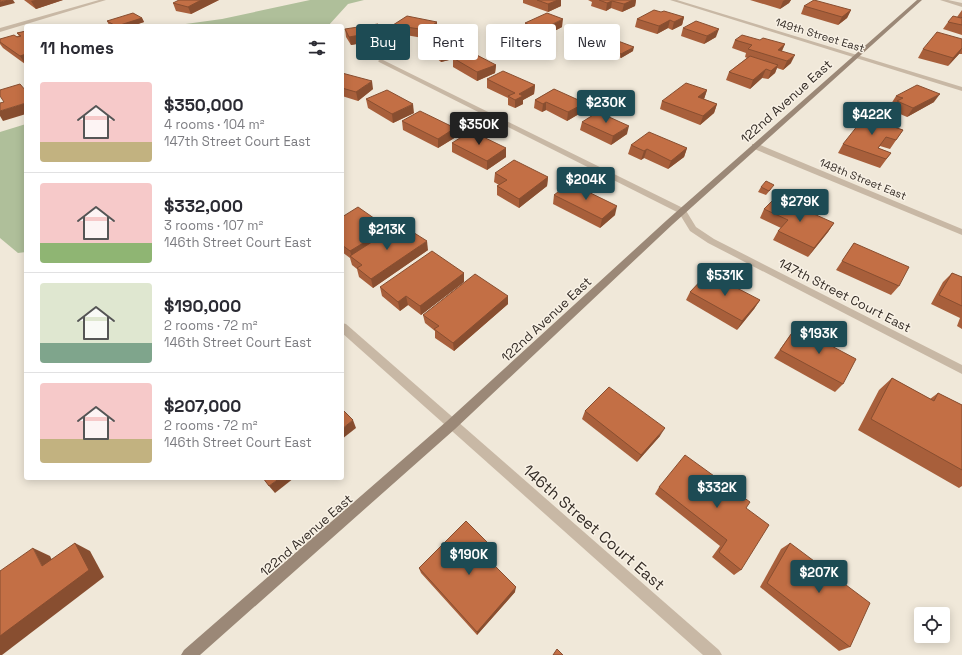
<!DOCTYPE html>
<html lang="en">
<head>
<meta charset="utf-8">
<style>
  body { margin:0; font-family:"Space Grotesk",sans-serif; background:#f7f7f7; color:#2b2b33; height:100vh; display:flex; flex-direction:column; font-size:15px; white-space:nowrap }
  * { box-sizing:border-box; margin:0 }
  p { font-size:13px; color:#7c7c81 }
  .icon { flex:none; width:22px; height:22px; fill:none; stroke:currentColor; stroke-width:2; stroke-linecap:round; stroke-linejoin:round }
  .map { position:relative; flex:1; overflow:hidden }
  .panel { position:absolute; left:24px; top:24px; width:320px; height:456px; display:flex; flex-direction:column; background:#fff; border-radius:4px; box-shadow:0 2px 10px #0003 }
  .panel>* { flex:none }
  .hud { position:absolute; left:356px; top:24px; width:380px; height:36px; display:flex; gap:8px }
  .fabs { position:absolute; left:914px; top:607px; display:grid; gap:8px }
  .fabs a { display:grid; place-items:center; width:36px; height:36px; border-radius:4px; background:#fff; box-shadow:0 2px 10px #0003; font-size:20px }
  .price { position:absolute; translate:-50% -34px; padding:0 9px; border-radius:4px; background:#1d4b54; color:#fff; font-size:13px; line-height:26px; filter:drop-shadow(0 1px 2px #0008) }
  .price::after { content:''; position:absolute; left:50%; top:24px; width:12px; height:9px; margin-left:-6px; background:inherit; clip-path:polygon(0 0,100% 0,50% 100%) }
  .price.current { background:#222; color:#fff }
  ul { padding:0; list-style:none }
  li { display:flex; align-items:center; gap:12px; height:100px; padding:0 16px }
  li+li { border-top:1px solid #e1e1e2 }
  li span { display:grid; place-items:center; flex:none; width:112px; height:80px; border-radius:4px; color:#555 }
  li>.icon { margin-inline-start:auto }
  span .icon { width:48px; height:48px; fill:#fffc; stroke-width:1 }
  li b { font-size:17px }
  h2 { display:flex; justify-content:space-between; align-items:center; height:48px; padding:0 16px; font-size:17px }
  .pill { padding:0 14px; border-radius:4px; background:#fff; box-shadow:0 2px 10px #0003; font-size:14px; line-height:36px }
  .pill.current { background:#1d4b54; color:#fff }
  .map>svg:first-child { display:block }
</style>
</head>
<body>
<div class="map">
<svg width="962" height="655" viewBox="0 0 962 655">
  <rect width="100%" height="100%" fill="#f0e8d9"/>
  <g fill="#afbf9a">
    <polygon points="310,0 364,0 348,4 328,26 171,26 222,19"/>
    <polygon points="26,124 26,252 18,253 0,238 0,132"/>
  </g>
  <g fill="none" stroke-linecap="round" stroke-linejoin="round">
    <g fill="#c8b8a5" fill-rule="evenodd">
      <polygon points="99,0 106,0 0,32 0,28"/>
      <polygon points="670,0 677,0 962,87 962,91"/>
      <polygon points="940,0 948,0 962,3 962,7"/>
      <polygon points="381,59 685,209 696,227 714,239 962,365 962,374 708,243 690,231 679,213 379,62 378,61"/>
      <polygon points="752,144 758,144 962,229 962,235 752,148"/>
      <polygon points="342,323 346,324 719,650 722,655 703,655 342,333"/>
    </g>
    <polygon fill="#9b8877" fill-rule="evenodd" points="917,0 922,0 673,224 455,429 200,655 181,655 184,650 447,421 667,220"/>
  </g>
  <g fill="#a85f3b">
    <polygon points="24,0 63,0 36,9"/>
    <polygon points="219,0 191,14 176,11 173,3"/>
    <polygon points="523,0 561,0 561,6 548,12 523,3"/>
    <polygon points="588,0 636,0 635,6 622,12 611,8 606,11 591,6 592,2"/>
    <polygon points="750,0 791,0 789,3 780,9"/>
    <polygon points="804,6 851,10 847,18 838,25 801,14"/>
    <polygon points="962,10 962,35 943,29 948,22 957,17"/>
    <polygon points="661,12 684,17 682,25 672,30 668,28 657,34 635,27 637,19"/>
    <polygon points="142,18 144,22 132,26 111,26 109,25 107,21"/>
    <polygon points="437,22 437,30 429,36 460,49 460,55 496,65 495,73 477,81 453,67 453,59 441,62 422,46 421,38 423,38 394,33 393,25"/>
    <polygon points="525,23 562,27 541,38 525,31"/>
    <polygon points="683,28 716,37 704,44 681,36"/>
    <polygon points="345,29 383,31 384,39 351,45 346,37"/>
    <polygon points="26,31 26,64 25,64 3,48 0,44 0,39 19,36 17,33"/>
    <polygon points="962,39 962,54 959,54 948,66 918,58 923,49"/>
    <polygon points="735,40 760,40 785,44 782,51 791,63 783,70 777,68 775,73 768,79 762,78 750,89 726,80 729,72 747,58 745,57 746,53 732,48"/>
    <polygon points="569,46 603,49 602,53 590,59 568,50"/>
    <polygon points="605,48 633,51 621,58 605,52"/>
    <polygon points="342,73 373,89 358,101 342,96"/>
    <polygon points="487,79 535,85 534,94 523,100 523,104 515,108 508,105 508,98 487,88"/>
    <polygon points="554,89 584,111 567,121 546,110 542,112 534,108 535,100"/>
    <polygon points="707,90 704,99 717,104 714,113 700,125 660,109 662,101"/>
    <polygon points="896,96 934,102 907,117 891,110 894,106 891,104"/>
    <polygon points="366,99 414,113 393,123 368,108"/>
    <polygon points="402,121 455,128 456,137 438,148 403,130"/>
    <polygon points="582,122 627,134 611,145 580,130"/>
    <polygon points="886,124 903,130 890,149 880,146 878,148 891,153 880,168 838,153 843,144"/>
    <polygon points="452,143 506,148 506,157 487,170 452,152"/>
    <polygon points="631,145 687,148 684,157 668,169 644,158 641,160 628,154"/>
    <polygon points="495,173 548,177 547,186 519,208 497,195 497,186 499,185 494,182"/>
    <polygon points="761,187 771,189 766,195 758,192"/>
    <polygon points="554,195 615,215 600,228 553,204"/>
    <polygon points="764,209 834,223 828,232 808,257 773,240 778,231 781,228 760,218"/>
    <polygon points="342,217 388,232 428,250 373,288 359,277 357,269 352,265 350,258 342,252"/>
    <polygon points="854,243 899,286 891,295 836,270"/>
    <polygon points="464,273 464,282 421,315 408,305 400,311 382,296 380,287"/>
    <polygon points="952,273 962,277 962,329 957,326 960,318 931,304 943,282"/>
    <polygon points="690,292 760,300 754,309 737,330 686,300"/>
    <polygon points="508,296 508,304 454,351 435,338 435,331 425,323 423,315"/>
    <polygon points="796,327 843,384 835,392 774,358"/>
    <polygon points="892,378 930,399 938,393 962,405 962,486 959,488 858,430 879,390"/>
    <polygon points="585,411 660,436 637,462 582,419"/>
    <polygon points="659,487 746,508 741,570 734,575 712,557 720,546 655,494"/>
    <polygon points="790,543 850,647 839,651 760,587 781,549"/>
    <polygon points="496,556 490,562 515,592 477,635 421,573 419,568"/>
  </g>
  <g fill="#884e30">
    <polygon points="9,0 13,0 15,3 0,7 0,2"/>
    <polygon points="35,0 63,0 36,9 31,1"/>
    <polygon points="201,0 219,0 191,14 188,7"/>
    <polygon points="558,0 561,0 561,6 548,12 548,4"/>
    <polygon points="633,0 636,0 635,6 622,12 624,4"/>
    <polygon points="785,0 791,0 789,3 780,9 783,1"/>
    <polygon points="612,1 611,8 606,11 607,3"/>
    <polygon points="851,10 847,18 838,25 842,17"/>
    <polygon points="684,17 682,25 672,30 674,22"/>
    <polygon points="142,18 144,22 132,26 117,26"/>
    <polygon points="563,19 562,27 541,38 541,30"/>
    <polygon points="670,20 668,28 657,34 659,26"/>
    <polygon points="437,22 437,30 426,38 426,30"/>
    <polygon points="719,29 716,37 704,44 707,36"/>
    <polygon points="383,31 384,39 351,45 349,37"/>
    <polygon points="785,44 781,52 774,58 778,50"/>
    <polygon points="634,47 633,51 621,58 621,54"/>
    <polygon points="962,48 959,54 948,66 953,58"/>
    <polygon points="460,49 461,57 441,62 441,54"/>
    <polygon points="603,49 602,53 590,59 591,55"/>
    <polygon points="26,54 26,64 25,64 20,56"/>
    <polygon points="795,55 791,63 783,70 787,61"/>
    <polygon points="496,65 495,73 477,81 477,72"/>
    <polygon points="778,65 775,73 768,79 771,71"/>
    <polygon points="766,69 762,78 750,89 753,80"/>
    <polygon points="372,81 373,89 358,101 356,92"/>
    <polygon points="535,85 534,94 523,100 523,104 515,108 515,100 519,94"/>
    <polygon points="707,90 704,99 695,106 698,97"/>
    <polygon points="940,94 934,102 907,117 913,108"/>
    <polygon points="546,102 546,110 542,112 543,104"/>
    <polygon points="26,103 26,114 3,121 0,116 0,111"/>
    <polygon points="585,103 584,111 567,121 568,112"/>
    <polygon points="413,104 414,113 393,123 392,114"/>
    <polygon points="717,104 714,113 700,125 703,116"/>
    <polygon points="629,126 627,134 611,145 613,136"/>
    <polygon points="455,128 456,137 438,148 438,139"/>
    <polygon points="506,148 506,157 487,170 487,161"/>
    <polygon points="687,148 684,157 668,169 671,161"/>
    <polygon points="647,149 644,158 641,160 644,151"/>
    <polygon points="548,177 547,186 519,208 519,199"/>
    <polygon points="617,206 615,215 600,228 602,219"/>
    <polygon points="834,223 828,232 808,257 814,248"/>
    <polygon points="388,228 389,237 352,258 350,251"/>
    <polygon points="427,241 428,250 373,288 371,279"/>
    <polygon points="464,273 464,282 421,315 420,306"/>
    <polygon points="406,296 408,305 400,311 398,302"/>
    <polygon points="508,296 508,304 454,351 453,343"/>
    <polygon points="760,300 754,309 737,330 742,321"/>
    <polygon points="353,420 356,428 342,439 342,429"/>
    <polygon points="665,428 660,436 637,462 641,455"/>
    <polygon points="280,478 294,478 275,493 269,486"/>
    <polygon points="75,543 90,551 104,577 2,655 0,655 0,636"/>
    <polygon points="33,548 50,556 59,574 42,566"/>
    <polygon points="496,551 496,556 488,565 488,559"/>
    <polygon points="516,587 515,592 477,635 477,632"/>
  </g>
  <g fill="#c36f45" stroke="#884e30">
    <polygon points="0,0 9,0 0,2"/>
    <polygon points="179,0 201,0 188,7 173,3"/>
    <polygon points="537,0 558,0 548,4"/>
    <polygon points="599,0 633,0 624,4 612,1 607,3"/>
    <polygon points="814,0 851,10 842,17 804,6"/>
    <polygon points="654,10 661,12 664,11 684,17 674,22 670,20 659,26 637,19"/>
    <polygon points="133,13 142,18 117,26 116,26 107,21"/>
    <polygon points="547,13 563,19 541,30 525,23"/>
    <polygon points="407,16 437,22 426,30 393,25"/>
    <polygon points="953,16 961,18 962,17 962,25 948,22"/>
    <polygon points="696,21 719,29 707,36 683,28"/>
    <polygon points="378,24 383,31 349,37 345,29"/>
    <polygon points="26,31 26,54 20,56 0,42 0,39 14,35 17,37 21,36 17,33"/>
    <polygon points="937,32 962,39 962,48 953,58 923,49"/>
    <polygon points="441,34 460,49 441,54 421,38"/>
    <polygon points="742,35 760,40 763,38 785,44 778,50 795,55 787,61 748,49 752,45 735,40"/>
    <polygon points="581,40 603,49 591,55 569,46"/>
    <polygon points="618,41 634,47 621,54 605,48"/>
    <polygon points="471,52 496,65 477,72 453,58"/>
    <polygon points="750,56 778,65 771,71 766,69 753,80 729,72"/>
    <polygon points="503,71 535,85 519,94 523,96 515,100 508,96 515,93 487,79"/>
    <polygon points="342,73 372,81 356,92 342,88"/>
    <polygon points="686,83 707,90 698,97 717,104 703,116 662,101"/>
    <polygon points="20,84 26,91 26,103 0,111 0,103 4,102 0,96 0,90"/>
    <polygon points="917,85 940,94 913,108 897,101 903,98 896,96"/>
    <polygon points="554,89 585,103 568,112 546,102 543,104 535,100"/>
    <polygon points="387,90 413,104 392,114 366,99"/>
    <polygon points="420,111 455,128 438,139 402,121"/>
    <polygon points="598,112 629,126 613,136 582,122"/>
    <polygon points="866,115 887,122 885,124 903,130 896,140 886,137 878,148 891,153 886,159 843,144"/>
    <polygon points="471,131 506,148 487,161 452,143"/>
    <polygon points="649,132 687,148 671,161 647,149 644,151 631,145"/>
    <polygon points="514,160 548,177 519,199 497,186 507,180 495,173"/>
    <polygon points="766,181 774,185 769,191 761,187"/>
    <polygon points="570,183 617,206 602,219 554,195"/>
    <polygon points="776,197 834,223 814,248 778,231 788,220 764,209"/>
    <polygon points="358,207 388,228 350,251 342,245 342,217"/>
    <polygon points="400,224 427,241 371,279 357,268 362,265 350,256"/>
    <polygon points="854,243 909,267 899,286 842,261"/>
    <polygon points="432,251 464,273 420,306 406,296 398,302 380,287"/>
    <polygon points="708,273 760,300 742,321 690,292"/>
    <polygon points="952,273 962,277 962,306 939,295"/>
    <polygon points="475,274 508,296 453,343 434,329 439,326 423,315"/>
    <polygon points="796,327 856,359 843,384 780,350"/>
    <polygon points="892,378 934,401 938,393 962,405 962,470 871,419"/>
    <polygon points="609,387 665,428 641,455 585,411"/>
    <polygon points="342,409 353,420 342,429"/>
    <polygon points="685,455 750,502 746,508 769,525 741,570 719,552 727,540 659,487"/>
    <polygon points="263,478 280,478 269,486"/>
    <polygon points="466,521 496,551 488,559 516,587 477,632 419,568"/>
    <polygon points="75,543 89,570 0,636 0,571 33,548 42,566"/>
    <polygon points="790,543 870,603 850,647 767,583"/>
    <polygon points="557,649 563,655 553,655"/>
  </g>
  <g text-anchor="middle" stroke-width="3" stroke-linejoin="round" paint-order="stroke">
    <g font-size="11" fill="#342c26" stroke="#f8f1e5">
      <text transform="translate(820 35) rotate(17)" y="4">149th Street East</text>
      <text transform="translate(863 179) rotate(22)" y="4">148th Street East</text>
    </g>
    <g font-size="13" fill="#342c26" stroke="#f8f1e5">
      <text transform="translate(786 101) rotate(-42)" y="5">122nd Avenue East</text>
      <text transform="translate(845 295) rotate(27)" y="5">147th Street Court East</text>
      <text transform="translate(546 319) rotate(-43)" y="5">122nd Avenue East</text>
      <text transform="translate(306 535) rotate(-41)" y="5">122nd Avenue East</text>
    </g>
    <g font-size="16" fill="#342c26" stroke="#f8f1e5">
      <text transform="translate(594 527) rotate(41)" y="6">146th Street Court East</text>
    </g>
  </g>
</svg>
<div class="fabs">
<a><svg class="icon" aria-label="locate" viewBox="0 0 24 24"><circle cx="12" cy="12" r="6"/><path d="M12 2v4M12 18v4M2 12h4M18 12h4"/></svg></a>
</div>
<b class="price" style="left:606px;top:124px">$230K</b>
<b class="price" style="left:872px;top:136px">$422K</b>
<b class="price current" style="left:479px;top:146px">$350K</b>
<b class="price" style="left:586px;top:201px">$204K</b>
<b class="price" style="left:800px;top:223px">$279K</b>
<b class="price" style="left:387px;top:251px">$213K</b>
<b class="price" style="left:725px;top:297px">$531K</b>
<b class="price" style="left:819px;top:355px">$193K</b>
<b class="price" style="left:717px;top:509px">$332K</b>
<b class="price" style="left:469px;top:576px">$190K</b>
<b class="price" style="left:819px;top:594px">$207K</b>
<div class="hud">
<a class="pill current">Buy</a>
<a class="pill">Rent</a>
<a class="pill">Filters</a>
<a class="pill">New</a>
</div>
<section class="panel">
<h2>11 homes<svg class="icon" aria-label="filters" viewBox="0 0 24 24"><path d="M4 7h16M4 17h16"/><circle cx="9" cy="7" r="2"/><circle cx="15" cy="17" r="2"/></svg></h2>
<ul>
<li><span style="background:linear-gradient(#f6c9c9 75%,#c2b280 0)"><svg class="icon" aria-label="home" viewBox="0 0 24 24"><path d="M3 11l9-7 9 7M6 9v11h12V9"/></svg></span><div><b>$350,000</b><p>4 rooms · 104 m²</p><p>147th Street Court East</p></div></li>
<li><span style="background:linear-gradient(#f6c9c9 75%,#8fb573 0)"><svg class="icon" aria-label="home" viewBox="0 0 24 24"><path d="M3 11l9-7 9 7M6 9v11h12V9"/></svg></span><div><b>$332,000</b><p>3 rooms · 107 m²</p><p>146th Street Court East</p></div></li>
<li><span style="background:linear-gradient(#dfe7d0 75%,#7fa58c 0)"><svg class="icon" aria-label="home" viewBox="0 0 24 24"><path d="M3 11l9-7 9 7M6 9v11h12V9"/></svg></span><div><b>$190,000</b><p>2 rooms · 72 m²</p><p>146th Street Court East</p></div></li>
<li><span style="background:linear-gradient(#f6c9c9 70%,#c2b280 0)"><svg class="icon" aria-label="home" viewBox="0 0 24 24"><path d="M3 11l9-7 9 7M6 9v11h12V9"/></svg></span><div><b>$207,000</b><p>2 rooms · 72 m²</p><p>146th Street Court East</p></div></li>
</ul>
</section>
</div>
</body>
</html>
